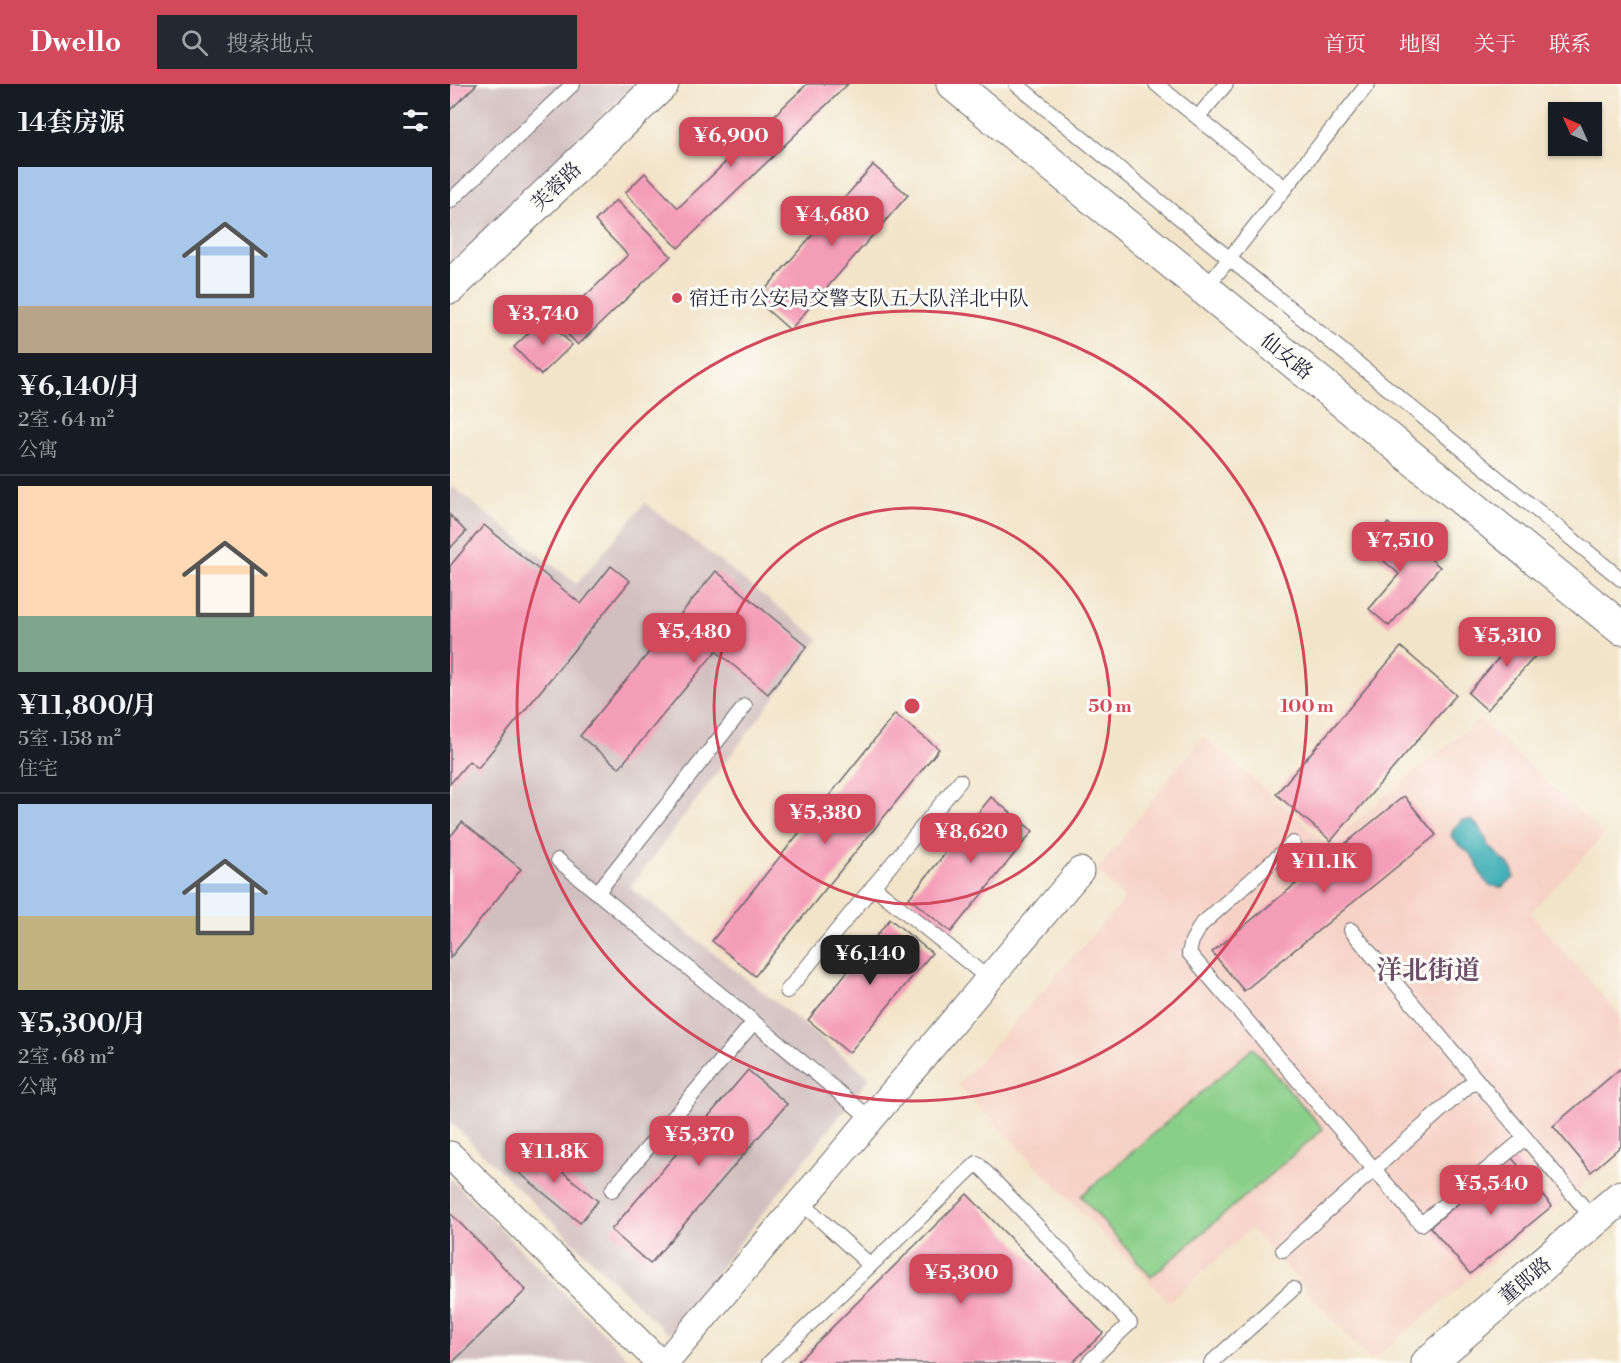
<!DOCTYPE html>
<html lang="zh">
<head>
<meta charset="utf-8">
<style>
  body { margin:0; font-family:"Libre Bodoni","Noto Serif SC",serif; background:#242831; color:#f1f3f6; height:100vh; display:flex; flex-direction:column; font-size:22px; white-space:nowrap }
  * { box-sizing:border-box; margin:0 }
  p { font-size:20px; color:#9ea1a6 }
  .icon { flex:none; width:33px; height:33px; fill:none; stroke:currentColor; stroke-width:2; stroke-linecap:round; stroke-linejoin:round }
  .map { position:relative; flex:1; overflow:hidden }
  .drawer { display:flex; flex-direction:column; background:#171b24; width:450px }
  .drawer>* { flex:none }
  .needle { width:39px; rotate:315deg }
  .buttons { position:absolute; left:1098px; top:18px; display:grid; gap:12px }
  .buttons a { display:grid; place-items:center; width:54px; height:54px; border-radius:0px; background:#171b24; box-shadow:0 2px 4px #0004; font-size:30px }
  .price { position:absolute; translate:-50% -51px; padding:0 14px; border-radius:12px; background:#d1495b; color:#fff; font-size:20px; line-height:39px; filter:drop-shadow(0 2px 3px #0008) }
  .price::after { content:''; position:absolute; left:50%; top:36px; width:18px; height:14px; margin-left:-9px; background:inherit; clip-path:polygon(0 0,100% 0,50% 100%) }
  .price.current { background:#222; color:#fff }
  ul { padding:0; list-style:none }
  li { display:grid; align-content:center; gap:12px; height:318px; padding:0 18px }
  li+li { border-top:2px solid #363941 }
  li span { display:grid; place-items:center; height:186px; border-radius:0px; color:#555 }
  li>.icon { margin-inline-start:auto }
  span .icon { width:108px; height:108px; fill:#fffc; stroke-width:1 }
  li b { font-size:26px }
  h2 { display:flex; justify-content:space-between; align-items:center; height:72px; padding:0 18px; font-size:26px }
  header { display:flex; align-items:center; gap:36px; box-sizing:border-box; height:84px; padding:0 30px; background:#d1495b; color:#fff }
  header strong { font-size:28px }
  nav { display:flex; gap:33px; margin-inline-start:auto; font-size:21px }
  .search { width:420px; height:54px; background:#242831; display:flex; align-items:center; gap:15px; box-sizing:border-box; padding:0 21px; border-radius:0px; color:#9ea1a6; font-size:22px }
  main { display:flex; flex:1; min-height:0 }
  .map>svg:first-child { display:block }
</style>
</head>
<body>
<header>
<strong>Dwello</strong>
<div class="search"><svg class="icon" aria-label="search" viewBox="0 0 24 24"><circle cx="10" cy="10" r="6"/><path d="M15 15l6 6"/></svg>搜索地点</div>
<nav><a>首页</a><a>地图</a><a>关于</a><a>联系</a></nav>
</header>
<main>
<section class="drawer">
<h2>14套房源<svg class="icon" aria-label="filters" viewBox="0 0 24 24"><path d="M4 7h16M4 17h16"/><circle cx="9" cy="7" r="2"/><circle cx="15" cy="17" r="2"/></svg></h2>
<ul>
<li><span style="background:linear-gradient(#a9c7e8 75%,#b9a48a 0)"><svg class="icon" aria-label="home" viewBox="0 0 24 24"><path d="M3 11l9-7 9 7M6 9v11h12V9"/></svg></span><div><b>¥6,140/月</b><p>2室 · 64 m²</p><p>公寓</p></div></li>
<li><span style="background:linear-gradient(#ffd9b3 70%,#7fa58c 0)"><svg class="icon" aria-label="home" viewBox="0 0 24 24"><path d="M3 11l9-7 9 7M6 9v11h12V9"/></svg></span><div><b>¥11,800/月</b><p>5室 · 158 m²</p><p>住宅</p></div></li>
<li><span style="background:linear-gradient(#a9c7e8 60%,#c2b280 0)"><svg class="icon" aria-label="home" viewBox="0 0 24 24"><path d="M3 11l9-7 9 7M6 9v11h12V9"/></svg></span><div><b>¥5,300/月</b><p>2室 · 68 m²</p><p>公寓</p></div></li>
</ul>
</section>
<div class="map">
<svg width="1171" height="1279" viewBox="0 0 1171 1279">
  <rect width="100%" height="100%" fill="#fdfcf7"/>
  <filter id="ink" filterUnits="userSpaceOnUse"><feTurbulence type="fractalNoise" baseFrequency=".0167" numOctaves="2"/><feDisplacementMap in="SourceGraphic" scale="12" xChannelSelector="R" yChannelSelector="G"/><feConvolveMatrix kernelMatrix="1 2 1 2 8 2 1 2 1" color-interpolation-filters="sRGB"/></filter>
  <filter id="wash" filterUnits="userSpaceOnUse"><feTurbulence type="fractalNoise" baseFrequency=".008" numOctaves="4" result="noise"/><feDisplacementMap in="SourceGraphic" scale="24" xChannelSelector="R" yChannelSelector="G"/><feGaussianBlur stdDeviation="1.35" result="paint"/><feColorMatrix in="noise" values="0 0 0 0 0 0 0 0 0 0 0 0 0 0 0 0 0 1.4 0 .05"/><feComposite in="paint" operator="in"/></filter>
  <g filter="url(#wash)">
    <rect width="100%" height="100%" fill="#f2e4c9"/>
    <polygon fill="#f6d1c5" points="1029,635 1154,751 1080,829 1171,932 1171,1071 921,1277 801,1145 719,1218 508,1001 675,815 647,786 753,652 878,760"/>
    <g fill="#d1bfbf">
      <polygon points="0,0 185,0 0,180"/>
      <polygon points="0,401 127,500 195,419 369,555 180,803 420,993 218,1250 0,1038"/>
      <polygon points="0,1094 183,1279 0,1279"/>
    </g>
    <polygon fill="#8acf89" stroke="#567862" stroke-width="1.5" points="803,964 873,1045 701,1193 631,1112"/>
    <path fill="#39abb4" stroke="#2e6678" stroke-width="1.5" d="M1012,736H1022L1031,745L1039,762L1059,781L1063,787L1064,794L1052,803C1047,803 1042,803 1038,800C1030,794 1029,782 1024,775C1017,764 1008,763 1001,751L1004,744Z"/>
    <g id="blocks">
      <g fill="#f49db8">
        <polygon points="0,0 27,0 0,26"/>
        <polygon points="357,0 398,0 228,164 175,109 195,89 228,124"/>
        <polygon points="423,81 458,111 340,246 306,216"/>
        <polygon points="166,116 221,172 128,261 107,239 178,171 145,137"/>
        <polygon points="95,233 122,261 91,291 64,263"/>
        <polygon points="0,431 16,448 0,464"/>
        <polygon points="938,439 990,483 939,542 919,525 949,490 918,463"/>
        <polygon points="34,441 131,520 161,482 180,497 28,684 19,677 0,700 0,482"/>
        <polygon points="266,487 357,562 318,610 266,567 169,684 130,652"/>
        <polygon points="1076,543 1096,560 1037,626 1018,609"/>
        <polygon points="951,563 1006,611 881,757 826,710"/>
        <polygon points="445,630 489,665 305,892 262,857"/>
        <polygon points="954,712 986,751 794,907 762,868"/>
        <polygon points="541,713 583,747 501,848 459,814"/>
        <polygon points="12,738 71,785 0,874 0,753"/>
        <polygon points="440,835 482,869 399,969 358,936"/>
        <polygon points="1171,984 1171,1062 1141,1088 1103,1042"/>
        <polygon points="298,986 337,1020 200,1180 161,1146"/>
        <polygon points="79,1060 148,1117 130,1139 61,1082"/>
        <polygon points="1062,1074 1102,1122 1020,1190 980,1143"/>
        <polygon points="517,1110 653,1249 622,1279 346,1279"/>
        <polygon points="0,1129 76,1206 2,1279 0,1279"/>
      </g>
    </g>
  </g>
  <g filter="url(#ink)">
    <use href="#blocks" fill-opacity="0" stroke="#6b666d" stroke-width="1.5"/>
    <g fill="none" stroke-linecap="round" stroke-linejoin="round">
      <g stroke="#6b666d" stroke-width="16">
        <g id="lane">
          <polyline points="566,0 1171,495"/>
          <polyline points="706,0 835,104"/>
          <polyline points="748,33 776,0"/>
          <polyline points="0,117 123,0"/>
          <polyline points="755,205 918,0"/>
          <polyline points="843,759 751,841 742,857 739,869 971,1140 1075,1054"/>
          <polyline points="108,776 421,1035"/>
          <polyline points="423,802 539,895"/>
          <polyline points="147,809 295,622"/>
          <polyline points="901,846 1145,1137"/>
          <polyline points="337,907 510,697"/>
          <polyline points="162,1106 304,938"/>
          <polyline points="351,1118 420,1181"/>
          <polyline points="833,1166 1026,995"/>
          <polyline points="319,1279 527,1079 680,1239 638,1279"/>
          <polyline points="761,1279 843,1205"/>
        </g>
      </g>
      <g stroke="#6b666d" stroke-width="29">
        <g id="street">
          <polyline points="0,1071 210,1279"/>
          <polyline points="215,1279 630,787"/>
        </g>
      </g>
      <g stroke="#6b666d" stroke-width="35">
        <g id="secondary">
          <polyline points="503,0 1171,544"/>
          <polyline points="0,203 212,0"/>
          <polyline points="978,1279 1171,1113"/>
        </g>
      </g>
      <use href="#lane" stroke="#fff" stroke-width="14"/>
      <use href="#street" stroke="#fff" stroke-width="27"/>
      <use href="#secondary" stroke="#fff" stroke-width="33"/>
    </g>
  </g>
  <g fill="none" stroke="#d1495b" stroke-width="3">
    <circle cx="462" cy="622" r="198"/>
    <circle cx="462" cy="622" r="395"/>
  </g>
  <circle fill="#d1495b" stroke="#fdfcf7" stroke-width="2" cx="227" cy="214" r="6"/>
  <g text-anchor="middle" stroke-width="6" stroke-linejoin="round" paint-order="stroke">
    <g font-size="20" fill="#22223b" stroke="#fdfcf7">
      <text transform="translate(106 102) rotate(-44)" y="7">芙蓉路</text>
      <text transform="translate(837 272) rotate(39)" y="7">仙女路</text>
      <text transform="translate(1075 1196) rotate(-40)" y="7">董郎路</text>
    </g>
    <g font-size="20" fill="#22223b" stroke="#fdfcf7" text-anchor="start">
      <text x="239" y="221">宿迁市公安局交警支队五大队洋北中队</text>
    </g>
    <g font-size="26" font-weight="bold" fill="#6c4d67" stroke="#fdfcf7">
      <text x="978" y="895">洋北街道</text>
    </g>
  </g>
  <circle cx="462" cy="622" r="9" fill="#d1495b" stroke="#fdfcf7" stroke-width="3"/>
  <g font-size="18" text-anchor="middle" font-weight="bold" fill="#d1495b" stroke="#fdfcf7" stroke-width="6" stroke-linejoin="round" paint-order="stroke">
    <text x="660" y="628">50 m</text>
    <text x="857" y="628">100 m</text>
  </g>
</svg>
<div class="buttons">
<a><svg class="needle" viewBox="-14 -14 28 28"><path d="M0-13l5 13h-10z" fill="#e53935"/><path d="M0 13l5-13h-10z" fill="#9ea1a6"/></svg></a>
</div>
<b class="price" style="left:281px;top:84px">¥6,900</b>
<b class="price" style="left:382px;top:163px">¥4,680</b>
<b class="price" style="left:93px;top:262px">¥3,740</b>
<b class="price" style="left:950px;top:489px">¥7,510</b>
<b class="price" style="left:244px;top:580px">¥5,480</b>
<b class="price" style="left:1057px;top:584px">¥5,310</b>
<b class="price" style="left:375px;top:761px">¥5,380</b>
<b class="price" style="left:521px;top:780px">¥8,620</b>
<b class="price" style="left:874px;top:810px">¥11.1K</b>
<b class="price current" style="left:420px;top:902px">¥6,140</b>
<b class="price" style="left:249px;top:1083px">¥5,370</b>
<b class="price" style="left:104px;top:1100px">¥11.8K</b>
<b class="price" style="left:1041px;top:1132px">¥5,540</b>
<b class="price" style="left:511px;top:1221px">¥5,300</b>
</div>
</main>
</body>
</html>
